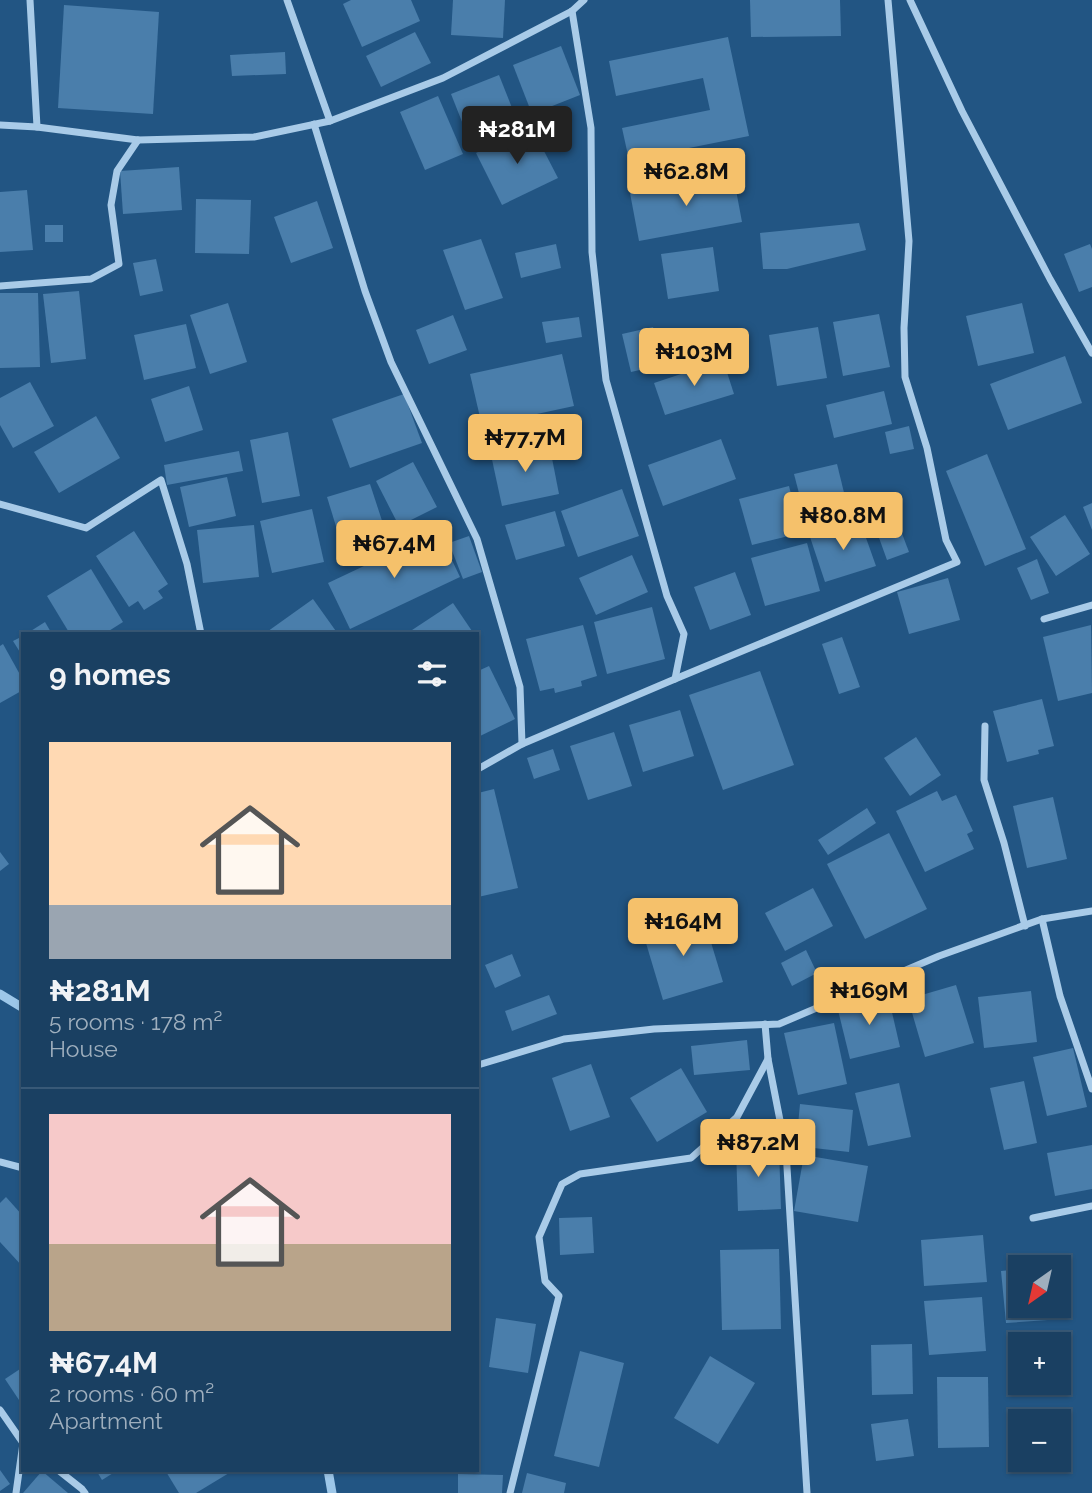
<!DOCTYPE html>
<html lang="en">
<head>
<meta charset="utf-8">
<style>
  body { margin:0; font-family:Raleway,sans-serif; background:#234768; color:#f1f3f6; height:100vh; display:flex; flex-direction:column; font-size:26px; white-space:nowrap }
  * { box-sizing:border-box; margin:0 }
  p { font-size:23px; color:#9fafbe }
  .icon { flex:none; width:38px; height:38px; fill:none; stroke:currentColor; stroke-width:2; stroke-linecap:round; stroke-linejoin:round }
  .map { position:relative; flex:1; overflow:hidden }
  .sheet { position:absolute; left:21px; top:632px; width:458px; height:840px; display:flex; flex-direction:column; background:#1a4062; border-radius:0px; box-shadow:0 2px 5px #0004,0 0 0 2px #385977 }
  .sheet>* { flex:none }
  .needle { width:46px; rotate:214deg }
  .tools { position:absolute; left:1008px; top:1255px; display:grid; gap:14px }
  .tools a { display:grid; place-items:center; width:63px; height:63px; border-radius:0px; background:#1a4062; box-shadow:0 2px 5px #0004,0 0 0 2px #385977; font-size:35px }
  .price { position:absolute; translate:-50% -60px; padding:0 16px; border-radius:7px; background:#f5c16b; color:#111; font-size:23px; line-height:46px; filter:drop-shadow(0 2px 4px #0008) }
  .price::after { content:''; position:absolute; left:50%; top:42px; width:21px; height:16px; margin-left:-10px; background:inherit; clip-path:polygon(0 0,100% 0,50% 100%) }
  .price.current { background:#222; color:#fff }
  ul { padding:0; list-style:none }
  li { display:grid; align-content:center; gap:14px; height:371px; padding:0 28px }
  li+li { border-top:2px solid #385977 }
  li span { display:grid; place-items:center; height:217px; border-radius:0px; color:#555 }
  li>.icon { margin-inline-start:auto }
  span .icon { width:126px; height:126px; fill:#fffc; stroke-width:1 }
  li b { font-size:30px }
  h2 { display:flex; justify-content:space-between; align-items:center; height:84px; padding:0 28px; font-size:30px }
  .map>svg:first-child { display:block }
</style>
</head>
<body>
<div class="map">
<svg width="1092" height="1493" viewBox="0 0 1092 1493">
  <rect width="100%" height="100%" fill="#225583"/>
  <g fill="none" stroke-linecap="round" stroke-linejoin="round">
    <g stroke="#9dc7e9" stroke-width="9">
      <polyline points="0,994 23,1008"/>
      <polyline points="328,1470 332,1493"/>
    </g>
  </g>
  <g fill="#4a7eab">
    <polygon points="351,0 411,0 420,21 362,47 343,4"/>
    <polygon points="453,0 505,0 503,38 451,35"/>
    <polygon points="750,0 840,0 841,36 751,37"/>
    <polygon points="64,5 159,12 153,114 58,108"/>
    <polygon points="415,32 431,63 381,87 366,56"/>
    <polygon points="728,37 749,136 629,160 622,128 710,110 703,78 616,96 609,61"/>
    <polygon points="561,46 580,95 532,114 513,65"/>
    <polygon points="285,52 286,74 232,76 230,55"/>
    <polygon points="499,75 518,123 470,142 451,94"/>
    <polygon points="438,96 463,154 425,170 400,112"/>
    <polygon points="531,126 558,178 502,205 476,153"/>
    <polygon points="179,167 182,210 123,214 120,171"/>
    <polygon points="733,174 742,222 639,241 630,193"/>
    <polygon points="27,190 33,250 0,252 0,192"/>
    <polygon points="196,199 251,200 249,254 195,253"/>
    <polygon points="317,201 333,248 291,263 274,217"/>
    <polygon points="859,223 866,250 787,269 763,269 760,233"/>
    <rect x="45" y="225" width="18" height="17"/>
    <polygon points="481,239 503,298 465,310 443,250"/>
    <polygon points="556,244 561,268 521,278 515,253"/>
    <polygon points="1090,244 1092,249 1092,287 1079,292 1064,254"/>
    <polygon points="713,247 719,291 668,299 661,254"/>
    <polygon points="156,259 163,291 140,296 133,263"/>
    <polygon points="79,291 86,359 51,363 43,294"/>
    <polygon points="0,293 38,293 40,367 0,368"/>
    <polygon points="228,303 247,362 210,374 190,315"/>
    <polygon points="1022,303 1034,353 978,366 966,316"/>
    <polygon points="879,314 890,367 843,376 833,322"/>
    <polygon points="453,315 467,350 429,364 416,330"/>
    <polygon points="579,317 582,337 546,343 542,322"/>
    <polygon points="186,324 196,368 144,380 134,335"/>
    <polygon points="653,327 662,365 631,372 622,334"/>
    <polygon points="818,327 827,378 777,386 769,335"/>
    <polygon points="562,354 574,406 482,426 470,374"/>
    <polygon points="1065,356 1082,403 1008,430 990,384"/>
    <polygon points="723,360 734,394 665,415 654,383"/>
    <polygon points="30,382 54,426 13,448 0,425 0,398"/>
    <polygon points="189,386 203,430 165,442 151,399"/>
    <polygon points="884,391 892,424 834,438 826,405"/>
    <polygon points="404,394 422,443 350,468 332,419"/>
    <polygon points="96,416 120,458 59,493 34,452"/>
    <polygon points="909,426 914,449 890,454 885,432"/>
    <polygon points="288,432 300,496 262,503 250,440"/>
    <polygon points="721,439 736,479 663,506 648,465"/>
    <polygon points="549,443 559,494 502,506 491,455"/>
    <polygon points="239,451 243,471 167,485 164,465"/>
    <polygon points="987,454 1026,549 985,566 946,471"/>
    <polygon points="413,462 437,507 399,526 376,481"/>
    <polygon points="837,464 850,517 808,528 794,474"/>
    <polygon points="227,477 236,516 189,527 180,487"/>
    <polygon points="370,484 387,536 343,549 327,497"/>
    <polygon points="789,486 801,533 752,545 739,499"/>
    <polygon points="622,489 639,536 578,557 561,511"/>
    <polygon points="890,502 909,552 887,560 869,510"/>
    <polygon points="1092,503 1092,530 1083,507"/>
    <polygon points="312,509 324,562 272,573 260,521"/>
    <polygon points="555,511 565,546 516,560 505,525"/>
    <polygon points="1065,515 1090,554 1056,576 1030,537"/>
    <polygon points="860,521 876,566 825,582 810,537"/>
    <polygon points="254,525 259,577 203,583 197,530"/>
    <polygon points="134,531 168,584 158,591 163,598 144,610 138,601 129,607 96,556"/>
    <polygon points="438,531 460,577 350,629 328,583"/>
    <polygon points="469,536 482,572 463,579 449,543"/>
    <polygon points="807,543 820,591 765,606 751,558"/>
    <polygon points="632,555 648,592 596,615 579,578"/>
    <polygon points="1037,559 1049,593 1031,600 1017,568"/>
    <polygon points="91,569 123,622 104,634 70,634 47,596"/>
    <polygon points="735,572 751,615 710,630 694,587"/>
    <polygon points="948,578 960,620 909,634 897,592"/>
    <polygon points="313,599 338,634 264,634"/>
    <polygon points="453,603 474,634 406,634"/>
    <polygon points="652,607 665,659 607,674 594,622"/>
    <polygon points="45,622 52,634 26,634"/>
    <polygon points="583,625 597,676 581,681 582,686 555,693 554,688 540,691 526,639"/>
    <polygon points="1091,625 1092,693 1058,701 1043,637"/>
    <polygon points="23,636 23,657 13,641"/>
    <polygon points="842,637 860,687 839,694 822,644"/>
    <polygon points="3,644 23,680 23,690 0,703 0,646"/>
    <polygon points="489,666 515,719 478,737 478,671"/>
    <polygon points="760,671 794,765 723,790 689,695"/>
    <polygon points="1042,699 1054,746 1038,750 1039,754 1007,762 993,711"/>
    <polygon points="680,710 694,756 643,772 629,725"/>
    <polygon points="614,732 632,786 588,800 570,746"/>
    <polygon points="916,737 941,775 910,796 884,758"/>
    <polygon points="553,749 560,770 534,779 527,758"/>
    <polygon points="494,789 518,888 478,897 478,793"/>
    <polygon points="937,791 942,801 956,795 973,831 967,834 974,849 925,872 896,811"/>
    <polygon points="1053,797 1067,859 1027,868 1013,806"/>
    <polygon points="867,808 876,823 828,855 818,840"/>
    <polygon points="889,833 927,909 865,939 827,864"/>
    <polygon points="0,852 9,864 0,871"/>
    <polygon points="813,888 833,926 785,951 765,913"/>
    <polygon points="703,916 723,982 663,1000 643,933"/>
    <polygon points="806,950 817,973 792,986 781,963"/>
    <polygon points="512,954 521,976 495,988 485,965"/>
    <polygon points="956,985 974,1043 925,1057 908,999"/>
    <polygon points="1031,991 1037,1042 984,1048 978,997"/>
    <polygon points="549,995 557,1014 512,1031 505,1011"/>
    <polygon points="888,995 900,1047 850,1059 837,1006"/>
    <polygon points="834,1023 847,1084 798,1095 784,1033"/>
    <polygon points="747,1040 750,1070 694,1075 691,1046"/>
    <polygon points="1073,1048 1087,1107 1047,1116 1033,1057"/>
    <polygon points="591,1064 610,1117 570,1131 552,1078"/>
    <polygon points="681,1068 707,1112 657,1142 630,1098"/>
    <polygon points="1024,1081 1037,1143 1004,1150 990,1088"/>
    <polygon points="899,1083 911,1137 868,1146 855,1093"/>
    <polygon points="800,1104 853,1110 849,1152 796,1146"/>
    <polygon points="1092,1145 1092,1189 1055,1196 1047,1153"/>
    <polygon points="779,1147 781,1209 738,1211 736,1148"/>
    <polygon points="804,1155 868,1166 858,1222 794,1211"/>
    <polygon points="6,1197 23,1216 23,1267 0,1242 0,1203"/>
    <polygon points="592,1217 594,1253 560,1255 559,1218"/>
    <polygon points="983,1235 987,1282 924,1286 921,1240"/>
    <polygon points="779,1249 781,1329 722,1330 720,1250"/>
    <polygon points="1020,1269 1020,1306 1061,1306 1062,1319 1006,1323 1001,1271"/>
    <polygon points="982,1297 986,1351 929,1355 924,1301"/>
    <polygon points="496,1318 536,1324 528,1373 489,1367"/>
    <polygon points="912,1344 913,1394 872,1395 871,1345"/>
    <polygon points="580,1351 624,1363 599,1467 554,1456"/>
    <polygon points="710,1356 755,1383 718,1444 674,1418"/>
    <polygon points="23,1367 23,1406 5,1379"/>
    <polygon points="937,1377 988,1377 989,1447 938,1448"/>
    <polygon points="908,1419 914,1456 876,1461 871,1424"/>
    <polygon points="0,1470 10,1484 0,1491"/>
    <polygon points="96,1470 118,1470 102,1480"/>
    <polygon points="165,1470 234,1470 196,1493 179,1493"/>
    <polygon points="42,1471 68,1493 23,1493"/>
    <polygon points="527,1473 566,1483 564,1493 522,1493"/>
    <polygon points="458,1474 503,1475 502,1493 458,1493"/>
  </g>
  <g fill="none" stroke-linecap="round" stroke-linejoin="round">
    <g stroke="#a9cbe8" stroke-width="7">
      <polyline points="30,0 37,127"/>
      <polyline points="287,0 330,121"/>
      <polyline points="910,0 962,111 1050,279 1092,353"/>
      <polyline points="314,124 365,291 391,362 477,539 520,687 522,744"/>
      <polyline points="0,125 37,127 138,140 254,137 330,121 443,78 572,11 584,0"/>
      <polyline points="0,286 91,279 119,264 111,205 117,171 138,140"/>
      <polyline points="0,504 86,528 161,480 187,564 201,634"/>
      <polyline points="1044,619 1092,605"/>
      <polyline points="675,679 957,562 946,540 927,448 905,377 904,328 909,241 888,0"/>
      <polyline points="985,726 984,780 1004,843 1025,926"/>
      <polyline points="478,769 522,744 675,679 684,634 667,596 606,380 592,252 591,128 572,11"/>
      <polyline points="1042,919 1060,996 1092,1089"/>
      <polyline points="768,1059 786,1151 807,1493"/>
      <polyline points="478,1065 564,1039 654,1029 779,1024 939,956 1042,919 1092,911"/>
      <polyline points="0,1162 23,1168"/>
      <polyline points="1033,1218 1092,1206"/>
      <polyline points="0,1410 23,1443 16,1493"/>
      <polyline points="58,1470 82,1489 85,1493"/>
      <polyline points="510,1493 559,1296 545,1281 539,1237 562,1184 580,1174 691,1158 737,1117 768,1059 765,1024"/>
    </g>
  </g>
</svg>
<div class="tools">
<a><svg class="needle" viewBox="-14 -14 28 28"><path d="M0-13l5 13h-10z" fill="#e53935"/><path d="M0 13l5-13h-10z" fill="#9fafbe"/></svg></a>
<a>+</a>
<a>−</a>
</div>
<b class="price current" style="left:517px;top:166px">₦281M</b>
<b class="price" style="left:686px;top:208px">₦62.8M</b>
<b class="price" style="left:694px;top:388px">₦103M</b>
<b class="price" style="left:525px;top:474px">₦77.7M</b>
<b class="price" style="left:843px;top:552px">₦80.8M</b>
<b class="price" style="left:394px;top:580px">₦67.4M</b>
<b class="price" style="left:683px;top:958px">₦164M</b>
<b class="price" style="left:869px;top:1027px">₦169M</b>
<b class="price" style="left:758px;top:1179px">₦87.2M</b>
<section class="sheet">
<h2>9 homes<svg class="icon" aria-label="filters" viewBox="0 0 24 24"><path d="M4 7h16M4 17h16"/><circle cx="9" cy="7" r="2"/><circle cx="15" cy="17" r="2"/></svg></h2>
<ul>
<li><span style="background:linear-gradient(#ffd9b3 75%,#9aa5b1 0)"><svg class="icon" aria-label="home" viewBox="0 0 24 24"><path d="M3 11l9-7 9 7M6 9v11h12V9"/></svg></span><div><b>₦281M</b><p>5 rooms · 178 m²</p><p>House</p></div></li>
<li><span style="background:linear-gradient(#f6c9c9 60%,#b9a48a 0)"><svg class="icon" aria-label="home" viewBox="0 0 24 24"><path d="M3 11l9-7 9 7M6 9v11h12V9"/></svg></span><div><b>₦67.4M</b><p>2 rooms · 60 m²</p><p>Apartment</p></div></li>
</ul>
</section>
</div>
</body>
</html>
